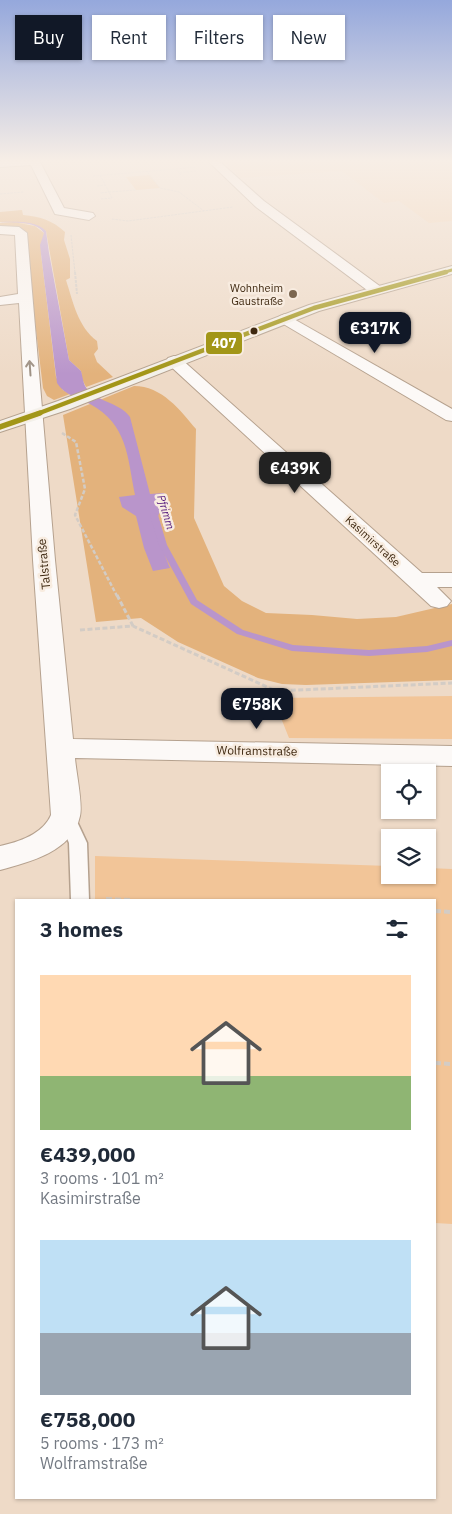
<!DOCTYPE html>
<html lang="en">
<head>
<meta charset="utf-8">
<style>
  body { margin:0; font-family:"IBM Plex Sans",sans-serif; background:#f6f6f7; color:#1f2937; height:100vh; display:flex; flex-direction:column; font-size:19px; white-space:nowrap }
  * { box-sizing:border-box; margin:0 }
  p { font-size:16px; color:#747a83 }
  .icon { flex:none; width:28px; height:28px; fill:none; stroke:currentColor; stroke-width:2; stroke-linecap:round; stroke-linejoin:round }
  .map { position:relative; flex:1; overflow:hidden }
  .drawer { position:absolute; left:15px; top:899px; width:421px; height:600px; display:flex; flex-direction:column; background:#fff; border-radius:0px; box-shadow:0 1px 4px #0004 }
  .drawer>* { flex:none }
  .banner { position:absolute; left:15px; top:15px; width:422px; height:45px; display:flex; gap:10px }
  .controls { position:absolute; left:381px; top:764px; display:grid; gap:10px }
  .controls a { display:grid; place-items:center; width:55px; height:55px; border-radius:0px; background:#fff; box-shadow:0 1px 4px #0004; font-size:25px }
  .price { position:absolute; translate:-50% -42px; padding:0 11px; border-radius:10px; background:#111827; color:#fff; font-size:16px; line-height:32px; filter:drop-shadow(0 1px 2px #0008) }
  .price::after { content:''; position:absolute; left:50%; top:30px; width:15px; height:11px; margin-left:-8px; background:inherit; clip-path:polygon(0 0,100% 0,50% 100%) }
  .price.active { background:#222; color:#fff }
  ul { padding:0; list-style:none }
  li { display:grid; align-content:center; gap:10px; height:265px; padding:0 25px }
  li span { display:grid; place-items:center; height:155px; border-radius:0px; color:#555 }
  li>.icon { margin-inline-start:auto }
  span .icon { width:90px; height:90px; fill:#fffc; stroke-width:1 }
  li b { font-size:21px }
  h2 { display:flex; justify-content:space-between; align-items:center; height:60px; padding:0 25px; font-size:21px }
  .chip { padding:0 18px; border-radius:0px; background:#fff; box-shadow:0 1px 4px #0004; font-size:18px; line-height:45px }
  .chip.active { background:#111827; color:#fff }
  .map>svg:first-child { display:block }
</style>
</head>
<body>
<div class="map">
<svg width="452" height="1514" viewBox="0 0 452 1514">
  <rect width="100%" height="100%" fill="#eedac7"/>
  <polygon fill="#f2d4b6" points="224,162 452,162 452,221 429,223 399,201 384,203 342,171 240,178"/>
  <g fill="#f2c598">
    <polygon points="150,175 160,188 136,190 126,177"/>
    <polygon points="452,696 452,739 289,738 273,698"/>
    <polygon points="95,856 390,866 390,875 428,875 428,868 452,869 452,1224 435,1223 435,900 95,900"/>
  </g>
  <g fill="#e3b27c">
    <path d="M22,210L23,215C41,217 52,220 65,232L64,240L70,259V278L66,280C73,302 78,327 97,341L98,349L94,354L97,362L113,377L86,387L82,379L81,371L69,360L46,231L32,224L0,222V212Z"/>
    <polygon points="13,222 35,226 44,233 41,254 56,377 63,390 70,394 54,400 47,396 43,388 24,231 0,227 0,223"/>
    <path d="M134,386C162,386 180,410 196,429L194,518L224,586L242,601L266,613L312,615L357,619L396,617L452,604V680L306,685L282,684L258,678L178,642L141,618L96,622L63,415Z"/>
  </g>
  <path fill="#b995cb" d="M0,222C15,222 35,220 46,231L49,253L69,360L81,371C83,378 83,385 88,390C99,402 120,403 130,417L150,494L164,493L167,504C147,516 163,551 170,568L153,571L144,548L136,516L122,507L119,497L135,495C127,456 128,425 90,404C80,399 63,394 57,383L41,254L40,245L44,233C34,219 13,224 0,222Z"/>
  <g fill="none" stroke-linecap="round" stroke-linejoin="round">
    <polygon fill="#b995cb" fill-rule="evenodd" points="151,513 154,513 158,515 167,545 197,600 243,630 293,645 369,650 427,646 452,640 452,646 427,652 369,656 292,651 237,634 191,604 159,545 150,515"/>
    <g stroke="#b5a18e" stroke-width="3">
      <polygon id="lane" points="66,809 72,811 87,843 89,900 71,900 69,843 57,815 60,811"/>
    </g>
    <g stroke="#b5a18e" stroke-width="2">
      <g id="street">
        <polygon points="0,162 40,162 64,208 93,213 95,216 89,220 55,214 31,165 0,167"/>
        <polygon points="209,162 220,162 264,201 381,287 383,290 381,293 371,293 256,207"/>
        <path d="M0,226L19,227L27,233L55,560L73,739L452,746V766L75,758C76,772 83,804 80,816C73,851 30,862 0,870V846C19,842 43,834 51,815L33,560L19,303L0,305V297L18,294L15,235L0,234Z"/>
        <polygon points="285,314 452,409 452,421 446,420 280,322 277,319 280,316"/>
        <polygon points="174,356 180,358 422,573 452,573 452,587 437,587 451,601 447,606 439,608 431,606 168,364 166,361 168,358"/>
      </g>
    </g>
    <g stroke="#b5a18e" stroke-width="2">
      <polygon id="secondary" points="452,266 452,274 319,311 70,409 0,432 0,421 58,401 309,305"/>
    </g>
    <g stroke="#d3ccc5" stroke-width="1" stroke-dasharray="2.5 1" stroke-linecap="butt">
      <polyline points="176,169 195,167"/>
      <polyline points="147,172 160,188 179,192 204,211"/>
      <polyline points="100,175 109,192 100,193"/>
      <polyline points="181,175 179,173 196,171"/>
      <polyline points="93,176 176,169 179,173"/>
      <polyline points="97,186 105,185"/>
      <polyline points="0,194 24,192"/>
      <polyline points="101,199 112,198 109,192 136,190"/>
      <polyline points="112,219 128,221 233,207"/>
      <polyline points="71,235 75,273"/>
    </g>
    <polyline stroke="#d3ccc5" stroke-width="2" stroke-dasharray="3 1" stroke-linecap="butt" points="75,272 77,294"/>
    <polyline stroke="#d3ccc5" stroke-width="2.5" stroke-dasharray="4 2" stroke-linecap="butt" points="62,433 76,442 85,489 75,515 117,596"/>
    <g stroke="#d3ccc5" stroke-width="3" stroke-dasharray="5 2.5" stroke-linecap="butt">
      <polyline points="117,595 133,626"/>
      <polyline points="80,630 133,626 276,691 452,683"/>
    </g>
    <g stroke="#d3ccc5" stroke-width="4" stroke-dasharray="6 3" stroke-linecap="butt">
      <polyline points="106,899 130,900"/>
      <polyline points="435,911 452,912"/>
      <polyline points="435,1063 452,1064"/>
    </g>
    <use href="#lane" fill="#fcf9f7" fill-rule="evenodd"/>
    <use href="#street" fill="#fcf9f7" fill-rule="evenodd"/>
    <use href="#secondary" fill="#f3f1eb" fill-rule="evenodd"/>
    <g stroke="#f8ece0" stroke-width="5">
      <polyline id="bus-1-far2" points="442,273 452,270"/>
    </g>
    <g stroke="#f8ece0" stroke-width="6">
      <polyline id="bus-1-far1" points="37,414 314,308 446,272"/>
    </g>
    <g stroke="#f8ece0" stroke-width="8">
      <polyline id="bus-1" points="0,427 40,413"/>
    </g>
    <use href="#bus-1-far2" stroke="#a29618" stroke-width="3"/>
    <use href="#bus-1-far1" stroke="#a29618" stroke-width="4.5"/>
    <use href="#bus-1" stroke="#a29618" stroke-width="5.5"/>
  </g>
  <defs><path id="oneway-shaft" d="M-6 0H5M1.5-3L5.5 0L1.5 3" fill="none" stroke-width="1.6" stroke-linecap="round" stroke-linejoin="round" transform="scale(1.25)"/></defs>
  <use stroke="#9e9184" href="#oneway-shaft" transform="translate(30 368) rotate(-94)"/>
  <linearGradient id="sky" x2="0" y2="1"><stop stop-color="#95a8dc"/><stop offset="0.43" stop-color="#f7eee6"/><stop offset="1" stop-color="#f7eee6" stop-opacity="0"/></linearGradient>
  <rect width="452" height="374" fill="url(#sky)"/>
  <circle fill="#7c6751" stroke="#f8ece0" stroke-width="2" cx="293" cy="294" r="5"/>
  <circle fill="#3f2911" stroke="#f8ece0" stroke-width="2" cx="254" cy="331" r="4.5"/>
  <g text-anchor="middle" stroke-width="5" stroke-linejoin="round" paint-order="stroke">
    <g font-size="11" fill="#3f2911" stroke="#f8ece0" text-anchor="end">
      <text x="283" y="292">Wohnheim<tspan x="283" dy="13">Gaustraße</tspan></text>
    </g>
    <g font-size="11" font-style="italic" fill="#4f127a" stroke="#f8ece0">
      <text transform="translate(166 512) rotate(73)" y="4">Pfrimm</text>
    </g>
    <g font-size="11" fill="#3f2911" stroke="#f8ece0">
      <text transform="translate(373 541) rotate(42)" y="4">Kasimirstraße</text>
    </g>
    <g font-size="12" fill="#3f2911" stroke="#f8ece0">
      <text transform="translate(44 564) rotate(-95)" y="4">Talstraße</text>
      <text transform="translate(257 751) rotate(1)" y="4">Wolframstraße</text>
    </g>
  </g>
  <rect stroke="#f8ece0" stroke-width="2" x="205" y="331" width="38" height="24" rx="5" fill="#a29618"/>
  <g font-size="14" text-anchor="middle" font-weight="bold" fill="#fff">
    <text x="224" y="348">407</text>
  </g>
</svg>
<div class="controls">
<a><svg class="icon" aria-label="locate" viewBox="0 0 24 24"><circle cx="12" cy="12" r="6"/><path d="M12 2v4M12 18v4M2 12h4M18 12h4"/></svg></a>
<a><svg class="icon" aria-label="layers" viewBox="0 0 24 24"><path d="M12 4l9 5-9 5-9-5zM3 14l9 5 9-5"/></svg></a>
</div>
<b class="price" style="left:375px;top:354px">€317K</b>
<b class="price active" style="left:295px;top:494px">€439K</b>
<b class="price" style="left:257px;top:730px">€758K</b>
<div class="banner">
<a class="chip active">Buy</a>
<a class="chip">Rent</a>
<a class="chip">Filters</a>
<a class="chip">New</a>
</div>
<section class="drawer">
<h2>3 homes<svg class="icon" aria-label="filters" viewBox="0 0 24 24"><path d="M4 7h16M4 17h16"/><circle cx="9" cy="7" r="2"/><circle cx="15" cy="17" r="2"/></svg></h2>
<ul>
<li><span style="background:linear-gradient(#ffd9b3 65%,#8fb573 0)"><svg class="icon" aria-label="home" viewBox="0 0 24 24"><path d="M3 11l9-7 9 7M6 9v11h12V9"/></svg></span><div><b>€439,000</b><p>3 rooms · 101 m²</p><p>Kasimirstraße</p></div></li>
<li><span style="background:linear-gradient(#bfe0f5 60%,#9aa5b1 0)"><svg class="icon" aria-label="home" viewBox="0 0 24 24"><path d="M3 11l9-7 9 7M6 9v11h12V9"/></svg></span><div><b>€758,000</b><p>5 rooms · 173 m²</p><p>Wolframstraße</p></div></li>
</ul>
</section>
</div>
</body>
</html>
